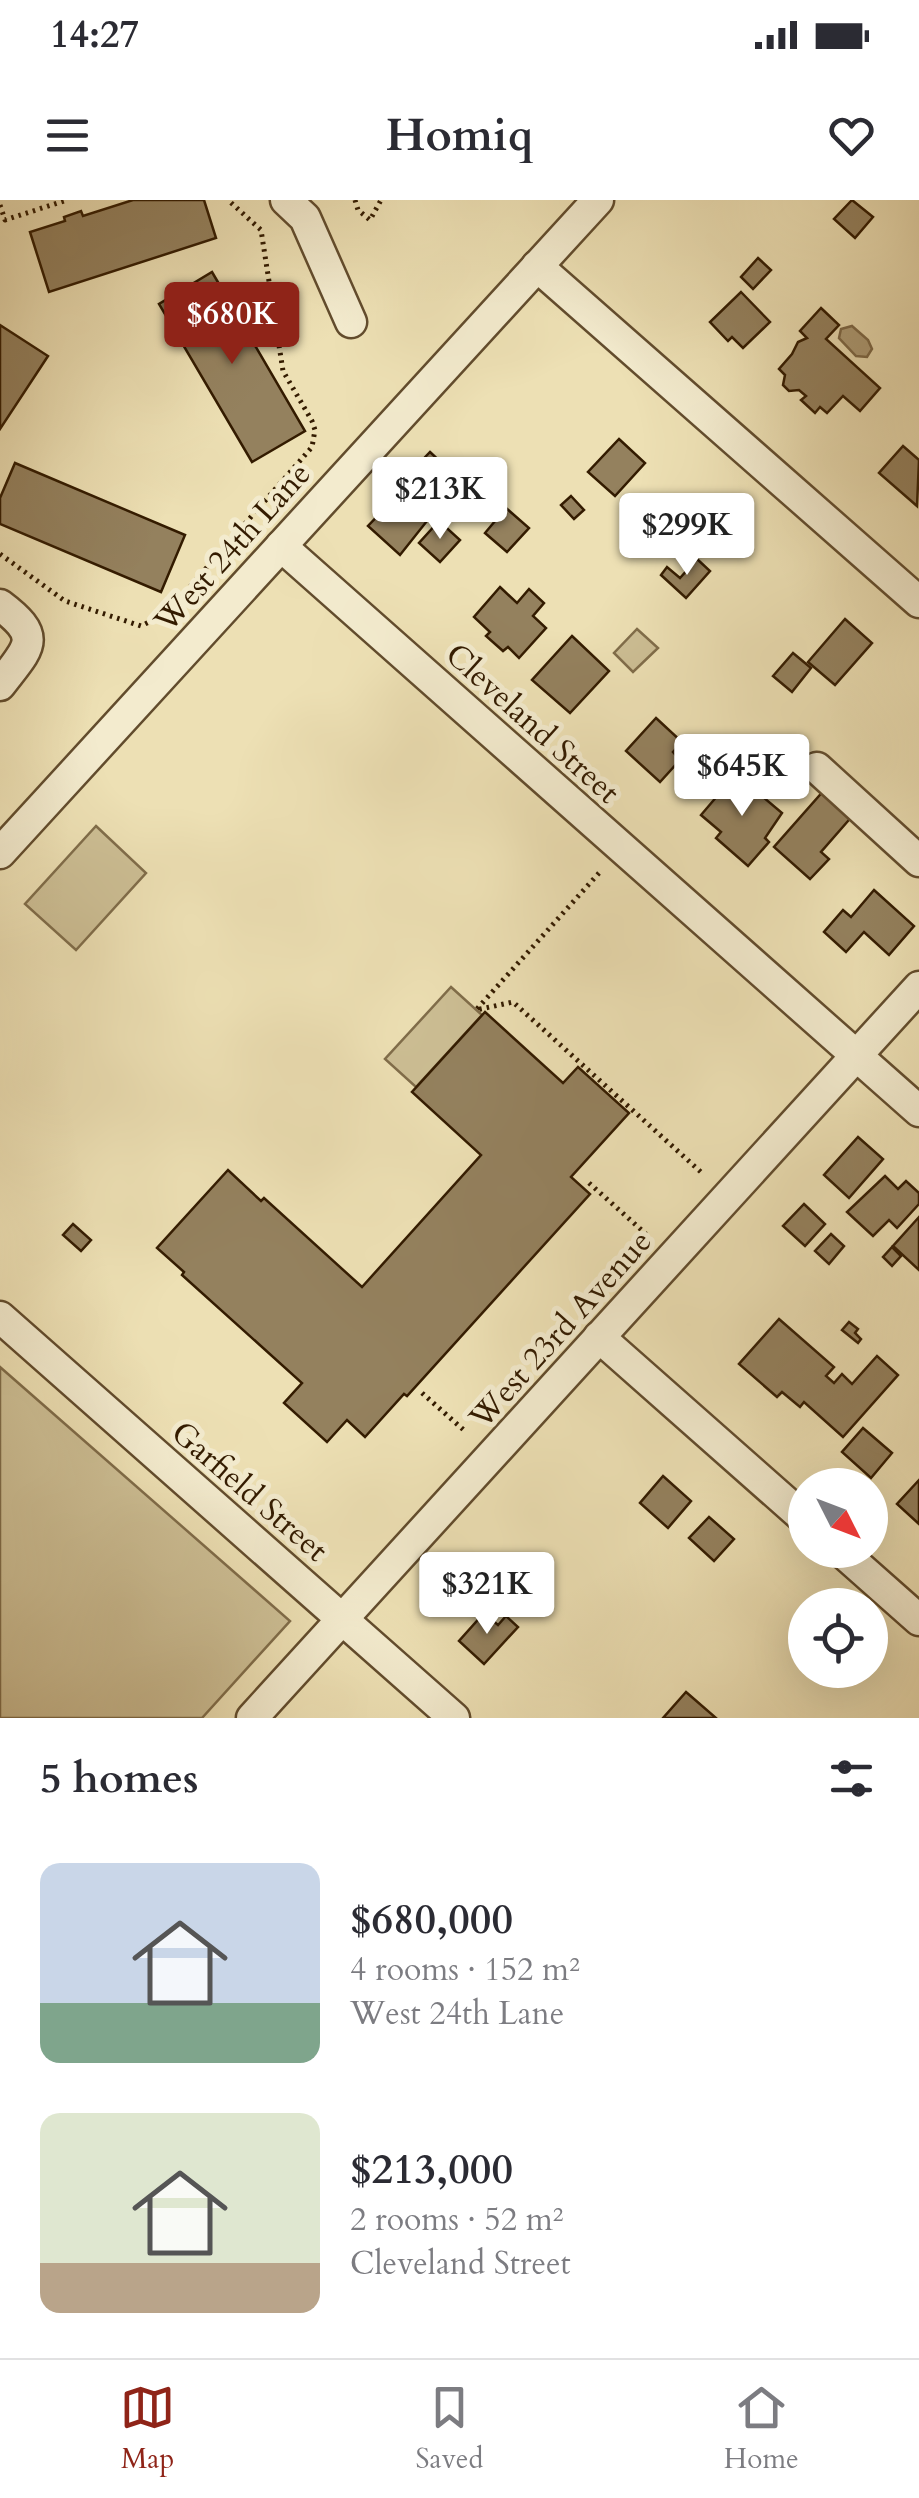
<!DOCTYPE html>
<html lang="en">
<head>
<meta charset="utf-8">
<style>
  body { margin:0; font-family:Cardo,serif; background:#f7f7f7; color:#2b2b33; height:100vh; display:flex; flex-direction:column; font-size:38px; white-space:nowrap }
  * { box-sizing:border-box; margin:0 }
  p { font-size:32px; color:#7c7c81 }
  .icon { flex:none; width:55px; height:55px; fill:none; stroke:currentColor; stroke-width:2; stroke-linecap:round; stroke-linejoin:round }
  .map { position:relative; height:1518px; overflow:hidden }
  .side { display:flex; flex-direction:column; background:#fff; flex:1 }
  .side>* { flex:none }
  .needle { width:65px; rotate:132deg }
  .tools { position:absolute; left:788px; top:1268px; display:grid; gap:20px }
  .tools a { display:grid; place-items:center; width:100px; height:100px; border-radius:50%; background:#fff; box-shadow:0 10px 40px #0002; font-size:50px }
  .price { position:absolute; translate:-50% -85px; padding:0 22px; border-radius:10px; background:#fff; color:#222; font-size:32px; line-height:65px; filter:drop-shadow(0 2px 5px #0008) }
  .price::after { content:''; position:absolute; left:50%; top:60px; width:30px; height:22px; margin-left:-15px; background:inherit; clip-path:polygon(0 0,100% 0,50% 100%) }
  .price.selected { background:#8f2418; color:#fff }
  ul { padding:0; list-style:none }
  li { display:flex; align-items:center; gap:30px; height:250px; padding:0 40px }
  li span { display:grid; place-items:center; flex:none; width:280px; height:200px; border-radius:20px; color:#555 }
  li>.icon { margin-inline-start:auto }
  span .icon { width:120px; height:120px; fill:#fffc; stroke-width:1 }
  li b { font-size:42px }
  h2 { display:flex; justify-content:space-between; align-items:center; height:120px; padding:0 40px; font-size:42px }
  .status { display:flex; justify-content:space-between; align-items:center; height:70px; padding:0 50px; background:#fff; direction:ltr }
  .status svg { height:28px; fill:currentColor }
  header { display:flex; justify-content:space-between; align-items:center; height:130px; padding:0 40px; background:#fff; font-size:45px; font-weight:600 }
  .dock { display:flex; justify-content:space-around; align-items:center; height:140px; border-top:2px solid #e1e1e2; background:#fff; font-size:28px; color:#7c7c81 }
  .dock a { display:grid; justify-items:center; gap:5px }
  .dock .selected { color:#8f2418 }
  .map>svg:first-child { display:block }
</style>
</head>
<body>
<div class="status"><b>14:27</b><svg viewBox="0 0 49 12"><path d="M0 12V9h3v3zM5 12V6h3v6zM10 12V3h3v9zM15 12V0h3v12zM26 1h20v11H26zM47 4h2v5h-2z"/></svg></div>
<header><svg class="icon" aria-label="menu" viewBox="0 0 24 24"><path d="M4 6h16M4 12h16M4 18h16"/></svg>Homiq<svg class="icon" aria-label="heart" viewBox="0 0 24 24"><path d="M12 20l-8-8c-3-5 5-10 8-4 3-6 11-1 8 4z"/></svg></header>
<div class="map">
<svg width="919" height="1518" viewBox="0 0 919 1518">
  <rect width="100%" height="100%" fill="#ede0b4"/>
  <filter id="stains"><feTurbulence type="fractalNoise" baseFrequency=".002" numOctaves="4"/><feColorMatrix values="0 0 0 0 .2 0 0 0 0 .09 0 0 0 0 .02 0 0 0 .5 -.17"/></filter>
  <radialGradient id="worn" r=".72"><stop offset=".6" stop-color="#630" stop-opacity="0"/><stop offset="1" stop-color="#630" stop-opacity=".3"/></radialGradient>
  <g fill="#cdbf95" stroke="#806d4a" stroke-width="2.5">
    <polygon points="637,429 658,448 633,472 614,453"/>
    <polygon points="96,626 146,673 76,750 25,704"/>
    <polygon points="451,787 482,815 416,887 385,859"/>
    <polygon points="0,1167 290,1421 202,1518 0,1518"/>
  </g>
  <polygon fill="#ae9d77" stroke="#7d6947" stroke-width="2.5" points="852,126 868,140 872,149 867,157 856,156 839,138 841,129"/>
  <g fill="#94815e" stroke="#331b00" stroke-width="2.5">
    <polygon points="133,0 204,0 216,38 49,92 30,32 65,21 64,17 81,11 83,16"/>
    <polygon points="852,0 873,17 855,38 834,19"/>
    <polygon points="758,58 771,70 753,89 741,77"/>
    <polygon points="212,72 305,231 252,262 159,104"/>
    <polygon points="741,92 770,122 743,148 732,137 728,141 710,122"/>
    <polygon points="821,108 839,125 826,139 880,188 860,211 843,196 827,213 820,207 815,213 801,200 806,196 799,190 789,191 783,185 785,175 779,169 792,154 798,142 807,138 800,131"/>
    <polygon points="0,125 48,156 0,229"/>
    <polygon points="619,239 645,263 615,296 588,272"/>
    <polygon points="903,246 919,260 917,306 879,273"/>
    <polygon points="430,252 447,268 427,290 410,273"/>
    <polygon points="15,263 185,335 161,392 0,324 0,298"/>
    <polygon points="571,296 584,310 574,319 561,305"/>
    <polygon points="401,298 427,321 400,355 368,326 388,305 391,308"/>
    <polygon points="699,301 732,329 709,355 677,326"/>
    <polygon points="506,308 529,328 507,352 485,333"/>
    <polygon points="439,321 460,340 440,362 419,343"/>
    <polygon points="697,359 710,371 686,398 661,375 667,367 680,378"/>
    <polygon points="500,387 517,403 529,389 544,403 533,416 546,428 519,458 508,447 503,451 486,436 490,432 474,417"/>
    <polygon points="845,419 872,443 835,485 808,462"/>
    <polygon points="572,436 609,471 570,513 532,480"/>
    <polygon points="793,453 811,468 792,492 773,476"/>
    <polygon points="656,518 682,542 673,552 680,560 660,582 626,551"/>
    <polygon points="736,574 782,613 765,638 769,642 748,666 716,638 721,632 701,615"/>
    <polygon points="826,588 855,613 821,652 829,659 810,679 774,647"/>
    <polygon points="874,690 914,726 889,755 864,732 846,752 824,732 843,710 851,717"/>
    <polygon points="485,812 563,883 578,867 629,913 571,977 590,994 407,1196 404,1194 365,1237 347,1220 327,1242 284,1203 302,1183 182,1075 184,1072 157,1048 228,970 261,1001 264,998 362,1087 481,955 412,892"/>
    <polygon points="858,937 883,959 849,998 824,975"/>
    <polygon points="885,976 898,989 906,981 919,993 919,1004 897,1028 889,1020 873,1036 847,1012"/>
    <polygon points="804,1004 825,1024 805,1046 783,1026"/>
    <polygon points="919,1017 919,1070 893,1046"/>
    <polygon points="73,1024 91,1040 81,1051 63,1035"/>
    <polygon points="831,1034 844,1046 829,1064 815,1051"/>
    <polygon points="892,1047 901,1056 892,1066 883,1057"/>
    <polygon points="779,1119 834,1167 826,1176 834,1183 842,1174 852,1184 877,1156 898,1175 843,1237 804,1202 800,1207 782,1192 777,1197 739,1164"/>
    <polygon points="849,1122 858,1129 855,1133 861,1139 858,1143 842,1130"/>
    <polygon points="863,1228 892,1253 871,1278 842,1252"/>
    <polygon points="663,1276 691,1301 668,1328 640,1303"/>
    <polygon points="919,1280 919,1324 897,1304"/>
    <polygon points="709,1317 734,1339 714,1361 689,1338"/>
    <polygon points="484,1413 498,1425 506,1416 518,1427 484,1464 459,1441"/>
    <polygon points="686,1492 716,1518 663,1518"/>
  </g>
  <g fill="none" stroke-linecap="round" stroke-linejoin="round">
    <g stroke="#624c2d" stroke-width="35">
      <g id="minor">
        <polyline points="286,0 305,18 351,122"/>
        <polyline points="537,66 919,402"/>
        <polyline points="281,346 919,911"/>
        <path d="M0,405C44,438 29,447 0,485"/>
        <polyline points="817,568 919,661"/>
        <polyline points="0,653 598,0"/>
        <polyline points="0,1117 454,1518"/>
        <polyline points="599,1137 805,1319"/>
        <polyline points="840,1350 919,1420"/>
        <polyline points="252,1518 919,787"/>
      </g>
    </g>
    <g stroke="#331b00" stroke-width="5" stroke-dasharray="2.5 5" stroke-linecap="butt">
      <polyline points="355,0 358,10 370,20 381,0"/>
      <polyline points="0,5 5,20 67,0"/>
      <polyline points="0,354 65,401 141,426 167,413 312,247 315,230 312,221 283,171 261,30 228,0"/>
      <polyline points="599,673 476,810 513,802 702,973"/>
      <polyline points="589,983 646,1034"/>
      <polyline points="422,1193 466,1232"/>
    </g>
    <use href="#minor" stroke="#f3ebce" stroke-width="30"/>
  </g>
  <g text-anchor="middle" stroke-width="10" stroke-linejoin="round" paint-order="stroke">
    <g font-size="32" fill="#331b00" stroke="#f3ebce">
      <text transform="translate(232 347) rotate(-48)" y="11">West 24th Lane</text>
      <text transform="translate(533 523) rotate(42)" y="11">Cleveland Street</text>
      <text transform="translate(560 1129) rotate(-48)" y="11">West 23rd Avenue</text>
      <text transform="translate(250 1291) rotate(41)" y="11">Garfield Street</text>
    </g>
  </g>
  <rect width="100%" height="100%" filter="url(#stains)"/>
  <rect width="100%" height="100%" fill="url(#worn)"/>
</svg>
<div class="tools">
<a><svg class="needle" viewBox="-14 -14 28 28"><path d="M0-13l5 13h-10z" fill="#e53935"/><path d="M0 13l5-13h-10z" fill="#7c7c81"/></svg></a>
<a><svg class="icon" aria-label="locate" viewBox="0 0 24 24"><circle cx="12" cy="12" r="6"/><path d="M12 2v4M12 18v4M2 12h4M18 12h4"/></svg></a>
</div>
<b class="price selected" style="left:232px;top:167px">$680K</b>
<b class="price" style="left:440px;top:342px">$213K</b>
<b class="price" style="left:687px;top:378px">$299K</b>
<b class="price" style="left:742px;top:619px">$645K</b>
<b class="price" style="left:487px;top:1437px">$321K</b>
</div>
<section class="side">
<h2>5 homes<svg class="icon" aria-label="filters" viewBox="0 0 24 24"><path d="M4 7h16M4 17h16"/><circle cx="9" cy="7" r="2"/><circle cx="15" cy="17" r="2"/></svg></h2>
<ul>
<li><span style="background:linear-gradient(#c9d6e8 70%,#7fa58c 0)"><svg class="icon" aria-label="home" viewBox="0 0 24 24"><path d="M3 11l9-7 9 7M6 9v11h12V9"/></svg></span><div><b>$680,000</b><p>4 rooms · 152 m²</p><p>West 24th Lane</p></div></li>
<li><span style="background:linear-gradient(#dfe7d0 75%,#b9a48a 0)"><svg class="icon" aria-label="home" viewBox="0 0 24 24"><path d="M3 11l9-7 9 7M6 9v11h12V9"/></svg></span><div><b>$213,000</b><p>2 rooms · 52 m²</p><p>Cleveland Street</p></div></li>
</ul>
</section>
<nav class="dock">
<a class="selected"><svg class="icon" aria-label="map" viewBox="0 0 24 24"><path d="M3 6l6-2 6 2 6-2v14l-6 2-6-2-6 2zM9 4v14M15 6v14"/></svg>Map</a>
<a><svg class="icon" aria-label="saved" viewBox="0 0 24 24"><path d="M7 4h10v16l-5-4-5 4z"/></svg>Saved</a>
<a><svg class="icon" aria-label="home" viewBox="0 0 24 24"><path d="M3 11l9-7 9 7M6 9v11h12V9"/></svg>Home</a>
</nav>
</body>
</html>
